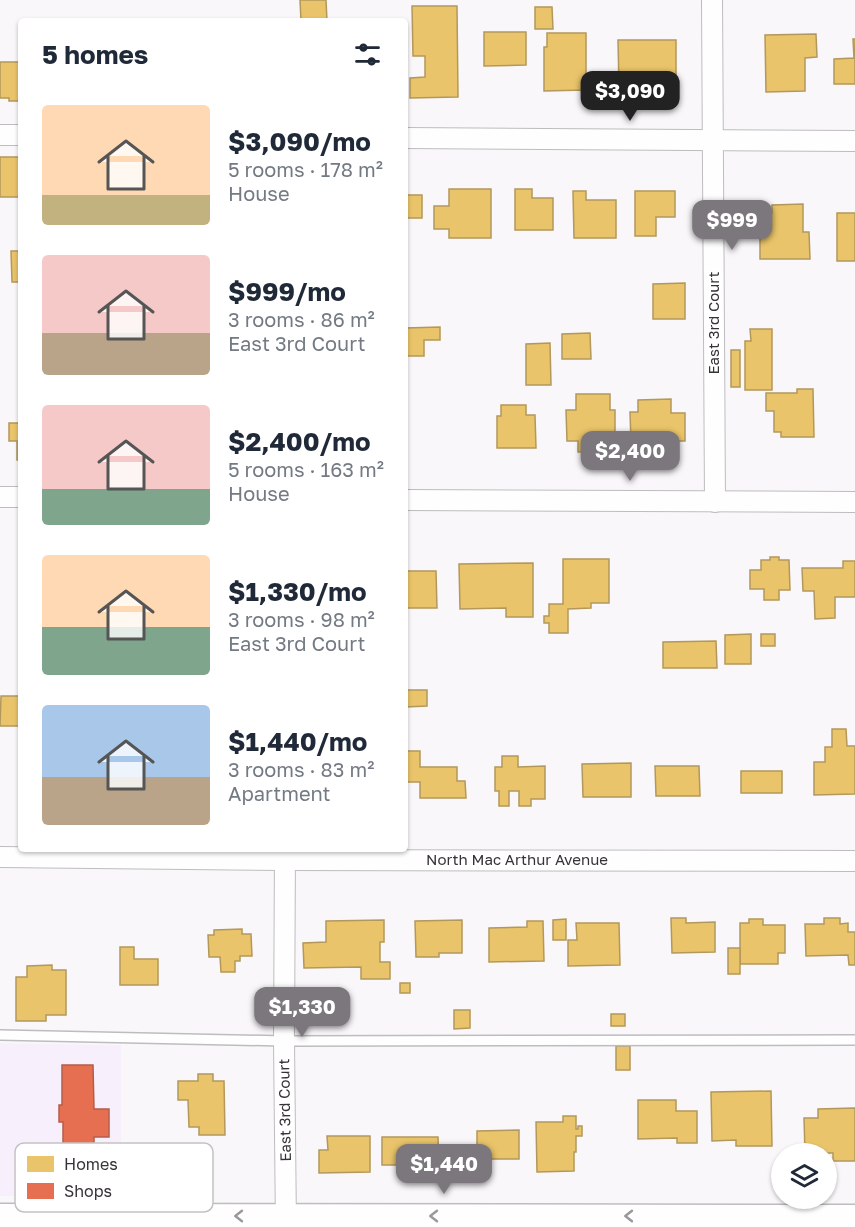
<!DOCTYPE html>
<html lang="en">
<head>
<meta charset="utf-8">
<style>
  body { margin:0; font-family:"Golos Text",sans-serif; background:#f2f2f3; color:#1f2937; height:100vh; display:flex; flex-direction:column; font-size:22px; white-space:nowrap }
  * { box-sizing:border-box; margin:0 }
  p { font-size:20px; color:#747a83 }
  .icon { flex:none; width:33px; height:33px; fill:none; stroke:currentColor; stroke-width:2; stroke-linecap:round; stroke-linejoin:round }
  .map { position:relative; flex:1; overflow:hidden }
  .side { position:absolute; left:18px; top:18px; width:390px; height:834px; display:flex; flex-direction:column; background:#fff; border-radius:6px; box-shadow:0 2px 4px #0004 }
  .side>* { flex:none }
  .buttons { position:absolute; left:771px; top:1143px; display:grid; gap:12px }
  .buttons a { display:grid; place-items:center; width:66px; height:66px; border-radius:50%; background:#fff; box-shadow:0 2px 4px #0004; font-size:30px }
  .price { position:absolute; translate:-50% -51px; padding:0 14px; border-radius:12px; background:#7b777c; color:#fff; font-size:20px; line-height:39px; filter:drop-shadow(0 2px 3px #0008) }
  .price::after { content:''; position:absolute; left:50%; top:36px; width:18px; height:14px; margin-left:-9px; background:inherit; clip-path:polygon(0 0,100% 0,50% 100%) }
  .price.selected { background:#222; color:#fff }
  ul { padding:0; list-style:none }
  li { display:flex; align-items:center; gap:18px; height:150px; padding:0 24px }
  li span { display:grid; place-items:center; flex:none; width:168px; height:120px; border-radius:6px; color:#555 }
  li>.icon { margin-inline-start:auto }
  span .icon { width:72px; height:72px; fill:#fffc; stroke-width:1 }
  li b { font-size:26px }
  h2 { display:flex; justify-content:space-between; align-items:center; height:72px; padding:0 24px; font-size:26px }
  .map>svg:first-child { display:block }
</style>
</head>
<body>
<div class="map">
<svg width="855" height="1227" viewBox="0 0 855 1227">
  <rect width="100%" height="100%" fill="#faf7fb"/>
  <polygon fill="#f8effd" points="0,1043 121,1045 121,1197 0,1196"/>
  <g fill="#e9c46a" stroke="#b3985b" stroke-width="1.5">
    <polygon points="300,0 326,0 327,21 301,21"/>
    <polygon points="412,6 457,6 458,97 410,98 410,78 425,77 425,56 413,56"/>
    <polygon points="535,7 552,7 553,29 535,29"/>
    <polygon points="484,32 526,32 526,65 484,66"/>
    <polygon points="547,33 586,33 586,90 544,91 544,47 547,47"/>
    <polygon points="816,34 817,57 805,58 805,91 766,92 765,35"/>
    <polygon points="853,39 855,39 855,84 834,84 834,59 854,58"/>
    <polygon points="618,40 676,40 676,82 641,83 642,88 619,88"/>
    <polygon points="0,62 19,62 19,101 9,101 9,98 0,98"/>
    <rect x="0" y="157" width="21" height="40"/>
    <polygon points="449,189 491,189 491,238 449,238 449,229 434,229 434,206 449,206"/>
    <polygon points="515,189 532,189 532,198 553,198 553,230 515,230"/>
    <polygon points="573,191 586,191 586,200 616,200 616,238 574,238"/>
    <polygon points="635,191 675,191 675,217 656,217 656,236 635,236"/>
    <rect x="405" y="195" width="17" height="23"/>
    <polygon points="803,204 803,232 809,232 810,259 760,259 760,213 772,213 772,205"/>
    <rect x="837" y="213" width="18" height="48"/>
    <polygon points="11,251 21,251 21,282 12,282"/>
    <polygon points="685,283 685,319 653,319 653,284"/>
    <polygon points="440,327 440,340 424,340 424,356 405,356 405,328"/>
    <polygon points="750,329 772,329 772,390 745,390 745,341 751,341"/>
    <polygon points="590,333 591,359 562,359 562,334"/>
    <polygon points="550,343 551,385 526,385 526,344"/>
    <rect x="731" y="350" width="9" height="37"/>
    <polygon points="797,389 813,389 814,437 781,437 781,432 774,432 774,411 766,411 766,393 797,393"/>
    <polygon points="576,394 610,394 610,410 615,410 615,451 578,452 578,441 567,441 566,410 576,410"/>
    <polygon points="671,399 671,413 685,413 685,441 672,441 672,450 638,451 638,443 631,443 630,412 638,412 638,400"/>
    <polygon points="501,405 526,405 526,415 535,415 536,448 497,448 497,416 501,416"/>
    <polygon points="9,423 21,423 21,460 17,460 17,441 9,441"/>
    <polygon points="770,557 779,557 779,560 789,560 790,590 779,590 779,600 764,600 764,589 750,589 750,570 761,570 761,560 770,560"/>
    <polygon points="563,559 609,559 609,603 591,603 591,608 568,609 568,633 549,633 549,623 544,623 544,616 549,616 549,604 563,604"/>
    <polygon points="843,561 855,561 855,597 835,597 835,618 815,619 814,591 803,591 802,568 843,568"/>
    <polygon points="533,563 533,617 506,617 506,608 460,609 459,564"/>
    <polygon points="405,571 436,571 437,608 405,608"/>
    <polygon points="751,634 751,664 725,664 725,635"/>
    <rect x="761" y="634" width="14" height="12"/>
    <polygon points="716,641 717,668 663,668 663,642"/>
    <polygon points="405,690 427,690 427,706 405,707"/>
    <polygon points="1,696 21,696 21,726 0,726"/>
    <polygon points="832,729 846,729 847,746 855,746 855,794 814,795 814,762 825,762 825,747 832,747"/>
    <polygon points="406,751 420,751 420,767 457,767 457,781 465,781 466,798 420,798 420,782 406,782"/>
    <polygon points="502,756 518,756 518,767 545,766 545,799 531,799 531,806 519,806 519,791 509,791 509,806 499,806 499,791 495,791 495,767 502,767"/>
    <polygon points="631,763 631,797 583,797 582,764"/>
    <polygon points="655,766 699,766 700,796 656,796"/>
    <rect x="741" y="771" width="41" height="22"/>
    <polygon points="671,918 686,918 686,923 715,922 715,952 672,953"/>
    <polygon points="824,918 840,918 840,924 848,923 848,932 855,932 855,965 849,965 848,955 806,956 805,924 824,924"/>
    <polygon points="566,919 566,940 553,940 553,920"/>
    <polygon points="749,919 763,919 763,925 785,925 785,953 778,953 778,964 740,964 740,923 749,923"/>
    <polygon points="384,920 384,942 380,942 380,962 390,962 390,979 361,979 361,967 304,968 303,943 326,942 326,921"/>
    <polygon points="462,920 462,953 439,953 439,957 416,957 415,921"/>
    <polygon points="527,921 543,921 544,961 489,962 489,928 527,927"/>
    <polygon points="576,923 619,923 620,965 568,966 568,940 577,940"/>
    <polygon points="242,929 242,934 251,934 252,956 240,956 240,961 235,961 235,972 221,972 220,957 209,957 208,935 214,935 214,930"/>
    <polygon points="120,947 134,947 134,959 158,959 158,985 120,985"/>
    <rect x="728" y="948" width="12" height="26"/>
    <polygon points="52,965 52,970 66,970 66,1015 46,1015 46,1021 16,1021 16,977 27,977 27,966"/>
    <rect x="400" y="983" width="10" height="10"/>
    <polygon points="454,1010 470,1010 470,1028 454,1029"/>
    <rect x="611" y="1014" width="14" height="12"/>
    <rect x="616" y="1046" width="14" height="24"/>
    <polygon points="198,1074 213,1074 213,1081 224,1081 225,1135 199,1135 199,1127 189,1127 188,1100 178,1100 178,1081 198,1081"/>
    <polygon points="771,1091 772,1146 736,1146 736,1140 712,1141 711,1092"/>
    <polygon points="638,1100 676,1100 676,1111 697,1111 697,1143 677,1143 677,1138 638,1139"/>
    <polygon points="855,1108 855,1161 833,1161 833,1153 805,1153 804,1118 818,1118 818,1109"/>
    <polygon points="563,1116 576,1116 576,1129 578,1129 578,1126 582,1126 582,1136 576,1136 576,1152 574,1152 574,1171 537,1172 536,1122 563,1122"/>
    <polygon points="519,1130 519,1159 477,1159 477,1131"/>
    <polygon points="327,1136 370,1136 370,1172 319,1173 319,1150 328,1150"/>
    <polygon points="382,1137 438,1137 439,1165 382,1165"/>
  </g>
  <polygon fill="#e76f51" stroke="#b25d49" stroke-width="1.5" points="62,1065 93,1065 94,1109 109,1109 109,1137 94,1137 94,1162 63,1162 63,1122 59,1122 59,1105 62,1105"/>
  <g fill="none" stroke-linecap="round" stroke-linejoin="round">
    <g stroke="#bfbcc0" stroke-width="12">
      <polyline id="service" points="0,1035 284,1041 855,1040"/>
    </g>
    <g stroke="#bfbcc0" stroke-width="22">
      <g id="minor">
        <polyline points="712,0 715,502"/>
        <polyline points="0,135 21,135"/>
        <polyline points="405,138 855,141"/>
        <polyline points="0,497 21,497"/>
        <polyline points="405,500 855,502"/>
        <polyline points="285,849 284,1041 286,1227"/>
        <polyline points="0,857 285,860 855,861"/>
      </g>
    </g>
    <g stroke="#bfbcc0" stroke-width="27">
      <polyline id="tertiary" points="0,1216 855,1217"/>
    </g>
    <use href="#service" stroke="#fefefe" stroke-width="9"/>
    <use href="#minor" stroke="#fefefe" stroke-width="20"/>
    <use href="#tertiary" stroke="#fefefe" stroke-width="24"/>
  </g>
  <defs><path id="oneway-chevron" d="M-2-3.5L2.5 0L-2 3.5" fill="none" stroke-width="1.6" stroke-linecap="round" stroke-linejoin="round" transform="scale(1.5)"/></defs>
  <g stroke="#9a989a">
    <use href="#oneway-chevron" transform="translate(239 1216) rotate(180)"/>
    <use href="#oneway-chevron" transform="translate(434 1216) rotate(-180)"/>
    <use href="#oneway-chevron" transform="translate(629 1216) rotate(-180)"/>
  </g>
  <g text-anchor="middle" stroke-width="6" stroke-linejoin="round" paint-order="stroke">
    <g font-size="15" fill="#363237" stroke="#fff">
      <text transform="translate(714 323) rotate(-90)" y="5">East 3rd Court</text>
      <text x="517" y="865">North Mac Arthur Avenue</text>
      <text transform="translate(285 1110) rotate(-91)" y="5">East 3rd Court</text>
    </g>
  </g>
  <rect x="15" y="1143" width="198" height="69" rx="9" fill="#fff" stroke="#c3c2c3" stroke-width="1.5"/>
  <rect x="27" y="1156" width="27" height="16" fill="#e9c46a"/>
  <rect x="27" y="1183" width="27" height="16" fill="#e76f51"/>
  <g font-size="16" fill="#363237">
    <text x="64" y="1170">Homes</text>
    <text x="64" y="1197">Shops</text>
  </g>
</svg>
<div class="buttons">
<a><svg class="icon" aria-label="layers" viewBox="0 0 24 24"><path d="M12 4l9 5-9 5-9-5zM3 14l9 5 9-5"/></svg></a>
</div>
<b class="price selected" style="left:630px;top:122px">$3,090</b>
<b class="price" style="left:732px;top:251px">$999</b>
<b class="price" style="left:630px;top:482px">$2,400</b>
<b class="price" style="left:302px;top:1038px">$1,330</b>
<b class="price" style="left:444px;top:1195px">$1,440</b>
<section class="side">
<h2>5 homes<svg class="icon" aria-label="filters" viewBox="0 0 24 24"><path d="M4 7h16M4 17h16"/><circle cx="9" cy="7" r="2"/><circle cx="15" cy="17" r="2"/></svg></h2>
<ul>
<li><span style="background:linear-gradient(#ffd9b3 75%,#c2b280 0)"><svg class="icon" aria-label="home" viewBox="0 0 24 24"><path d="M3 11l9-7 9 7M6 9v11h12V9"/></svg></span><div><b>$3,090/mo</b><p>5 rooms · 178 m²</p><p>House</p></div></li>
<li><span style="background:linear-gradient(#f6c9c9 65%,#b9a48a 0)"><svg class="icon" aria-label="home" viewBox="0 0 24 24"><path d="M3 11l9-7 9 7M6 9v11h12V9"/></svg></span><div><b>$999/mo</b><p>3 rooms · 86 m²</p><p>East 3rd Court</p></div></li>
<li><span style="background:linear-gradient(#f6c9c9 70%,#7fa58c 0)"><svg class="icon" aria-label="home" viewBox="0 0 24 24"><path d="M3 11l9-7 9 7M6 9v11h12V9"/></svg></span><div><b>$2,400/mo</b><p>5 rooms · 163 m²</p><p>House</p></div></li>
<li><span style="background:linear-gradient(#ffd9b3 60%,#7fa58c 0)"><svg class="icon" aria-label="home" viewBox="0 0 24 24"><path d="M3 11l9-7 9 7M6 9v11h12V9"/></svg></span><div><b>$1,330/mo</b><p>3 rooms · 98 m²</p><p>East 3rd Court</p></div></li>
<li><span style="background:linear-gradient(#a9c7e8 60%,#b9a48a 0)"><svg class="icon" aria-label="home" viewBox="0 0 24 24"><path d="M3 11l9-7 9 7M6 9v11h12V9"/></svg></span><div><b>$1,440/mo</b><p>3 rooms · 83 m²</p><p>Apartment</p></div></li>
</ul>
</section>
</div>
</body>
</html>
